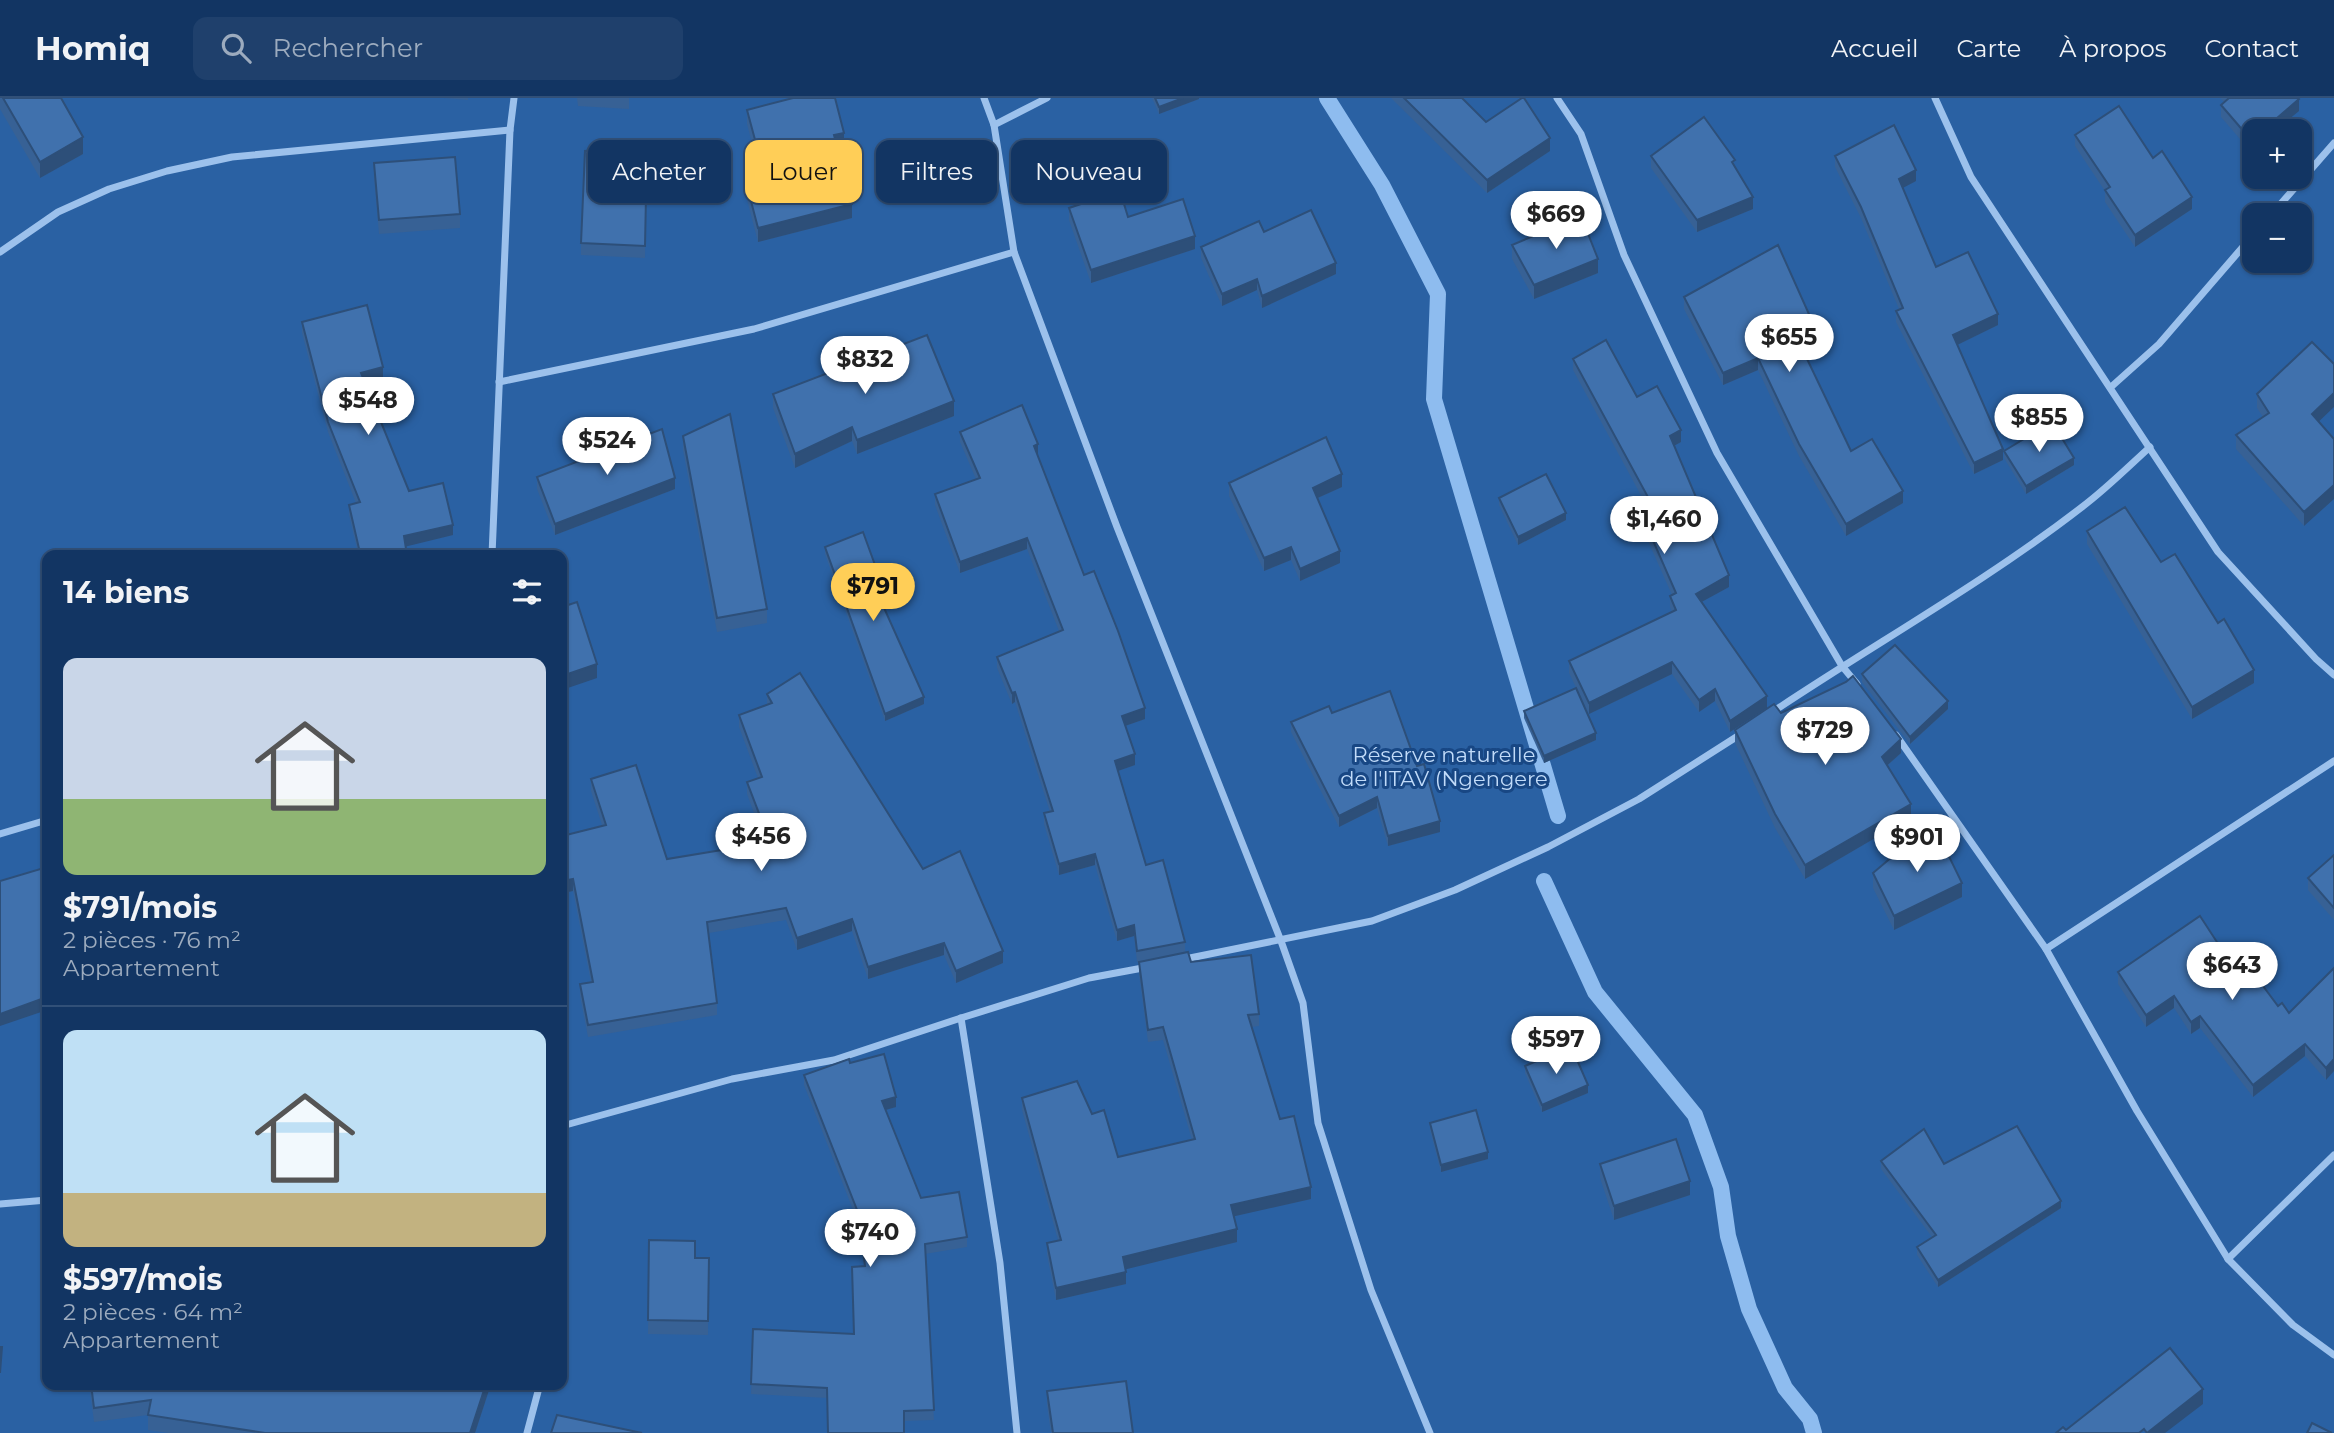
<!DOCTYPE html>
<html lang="fr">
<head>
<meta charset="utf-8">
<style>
  body { margin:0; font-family:Montserrat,sans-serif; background:#1f406c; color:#f1f3f6; height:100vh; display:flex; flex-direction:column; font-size:26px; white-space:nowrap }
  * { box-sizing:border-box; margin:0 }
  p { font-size:23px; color:#9cabbe }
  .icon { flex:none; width:38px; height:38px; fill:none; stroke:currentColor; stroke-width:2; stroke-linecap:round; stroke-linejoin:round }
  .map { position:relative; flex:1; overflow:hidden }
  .details { position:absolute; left:42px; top:452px; width:525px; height:840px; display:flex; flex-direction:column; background:#123563; border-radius:14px; box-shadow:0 2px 5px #0004,0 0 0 2px #315078 }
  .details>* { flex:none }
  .hud { position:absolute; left:588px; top:42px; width:665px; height:63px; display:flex; gap:14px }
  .fabs { position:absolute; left:2242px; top:21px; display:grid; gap:14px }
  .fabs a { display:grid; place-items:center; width:70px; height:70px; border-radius:14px; background:#123563; box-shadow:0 2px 5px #0004,0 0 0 2px #315078; font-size:35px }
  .price { position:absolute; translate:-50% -60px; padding:0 16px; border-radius:24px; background:#fff; color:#222; font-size:23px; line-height:46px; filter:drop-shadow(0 2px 4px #0008) }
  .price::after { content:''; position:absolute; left:50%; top:42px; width:21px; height:16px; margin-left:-10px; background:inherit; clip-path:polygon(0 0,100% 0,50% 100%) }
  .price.active { background:#ffce57; color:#111 }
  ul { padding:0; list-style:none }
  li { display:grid; align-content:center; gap:14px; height:371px; padding:0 21px }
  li+li { border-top:2px solid #315078 }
  li span { display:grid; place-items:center; height:217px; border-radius:14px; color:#555 }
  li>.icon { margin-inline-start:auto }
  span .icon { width:126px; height:126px; fill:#fffc; stroke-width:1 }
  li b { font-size:30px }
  h2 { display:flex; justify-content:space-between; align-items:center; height:84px; padding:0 21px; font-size:30px }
  .tag { padding:0 24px; border-radius:14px; background:#123563; box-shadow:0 2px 5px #0004,0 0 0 2px #315078; font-size:24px; line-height:63px }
  .tag.active { background:#ffce57; color:#111 }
  header { display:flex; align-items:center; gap:42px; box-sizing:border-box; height:98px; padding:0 35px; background:#123563; border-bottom:2px solid #315078 }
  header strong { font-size:33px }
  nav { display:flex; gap:38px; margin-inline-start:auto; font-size:24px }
  .search { width:490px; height:63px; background:#1f406c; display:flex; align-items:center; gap:18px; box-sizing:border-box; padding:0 24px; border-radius:14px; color:#9cabbe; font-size:26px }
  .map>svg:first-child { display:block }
</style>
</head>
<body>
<header>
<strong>Homiq</strong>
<div class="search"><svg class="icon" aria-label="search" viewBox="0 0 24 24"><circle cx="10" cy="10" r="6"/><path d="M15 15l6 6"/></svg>Rechercher</div>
<nav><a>Accueil</a><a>Carte</a><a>À propos</a><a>Contact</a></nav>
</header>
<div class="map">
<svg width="2334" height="1335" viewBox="0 0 2334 1335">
  <rect width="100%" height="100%" fill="#184784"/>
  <path fill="#2a61a3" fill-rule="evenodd" d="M0,0H2334V1335H0ZM2254,33H2300V79H2254ZM2254,117H2300V163H2254ZM47,457H562V1286H47Z"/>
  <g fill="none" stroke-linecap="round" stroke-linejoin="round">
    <g stroke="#8ebcef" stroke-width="16">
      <polyline points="1327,0 1382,87 1438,196 1434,301 1558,718"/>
      <polyline points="1544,783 1595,894 1695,1017 1721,1089 1728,1138 1749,1211 1785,1290 1810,1321 1814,1335"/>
    </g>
    <g stroke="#9cc1ec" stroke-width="7">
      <polyline points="984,0 994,27 1014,154 1117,429 1281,843 1303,905 1318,1025 1371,1192 1430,1335"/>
      <polyline points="1557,0 1581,36 1624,157 1717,355 1842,568 1857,586"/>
      <polyline points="1935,0 1971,79 2218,454 2316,561 2334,577"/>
      <polyline points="994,27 1047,0"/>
      <polyline points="2271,117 2334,45"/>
      <polyline points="0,154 58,114 109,91 167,73 232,59 510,32"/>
      <polyline points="499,284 754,231 1014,154"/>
      <polyline points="2111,289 2159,246 2254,136"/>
      <polyline points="492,457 510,32 514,0"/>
      <path d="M1771,615C1874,546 1984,485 2082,409C2106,391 2128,369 2150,349"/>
      <polyline points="1896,637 2046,851 2137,1013 2228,1161 2293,1227 2334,1257"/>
      <polyline points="0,736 47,722"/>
      <polyline points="2046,851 2334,663"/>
      <polyline points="1180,862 1372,823 1455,792 1548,749 1639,701 1741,636"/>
      <polyline points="961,920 1000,1165 1017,1335"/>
      <polyline points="562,1028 732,981 834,962 961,920 1089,880 1148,869"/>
      <polyline points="0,1106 47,1102"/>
      <polyline points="2228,1161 2334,1057"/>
      <polyline points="527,1335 540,1286"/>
    </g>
  </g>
  <g fill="#376195">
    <polygon points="0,0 61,0 83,56 40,80 0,11"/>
    <polygon points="444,0 468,0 468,2"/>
    <polygon points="577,0 629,0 629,11 578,8"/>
    <polygon points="1152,0 1199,0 1199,1 1159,16"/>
    <polygon points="1391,0 1462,0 1486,24 1550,53 1487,95"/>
    <polygon points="2220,0 2298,0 2299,13 2254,33 2254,52 2252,55 2221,19 2221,7 2224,4"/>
    <polygon points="747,12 844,49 837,51 852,120 758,144 745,94 745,80 760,76 747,26"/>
    <polygon points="2075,37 2192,111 2135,149 2105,104 2105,93 2075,48"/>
    <polygon points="647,48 645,160 581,157 581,145"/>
    <polygon points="1651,58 1735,68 1753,111 1697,134 1651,70"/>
    <polygon points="1835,58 1916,83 1902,90 1936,169 1998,227 1957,247 2003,362 1974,376 1896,224 1896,213 1899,211 1861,120 1835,69"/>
    <polygon points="374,65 460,116 460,130 379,136 374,79"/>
    <polygon points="1069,110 1128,119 1195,151 1091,185 1069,122"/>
    <polygon points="1264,134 1336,176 1262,210 1257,192 1222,208 1201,160 1201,149"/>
    <polygon points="1512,147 1598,175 1534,201 1512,161"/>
    <polygon points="1684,199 1817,246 1803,252 1851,353 1903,405 1846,438 1799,358 1758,272 1723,287 1684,211"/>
    <polygon points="302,224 383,279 365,284 409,393 453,437 406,448 358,455 349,417 349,407 356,405 328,334 302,235"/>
    <polygon points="1573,261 1637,299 1681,344 1674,348 1729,489 1701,504 1767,610 1730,634 1715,603 1699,614 1672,576 1589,616 1569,575 1569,563 1672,514 1670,509 1670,498 1672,497 1637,418 1637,406 1644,403 1573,272"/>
    <polygon points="773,296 954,318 857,356 852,343 795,370 773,310"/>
    <polygon points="2257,296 2319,324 2304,428 2236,351 2236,337 2263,319 2257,310"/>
    <polygon points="960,334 1038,357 1084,477 1145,621 1125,628 1135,667 1118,673 1146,767 1185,844 1185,854 1137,864 1134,838 1117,843 1095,767 1059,777 1044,726 1044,715 1050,714 1015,604 1012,606 997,570 997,559 1059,533 1027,451 960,475 935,407 935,396 976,381 960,344"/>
    <polygon points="683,338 767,511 767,525 717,534 683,352"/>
    <polygon points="2004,353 2074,367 2026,396 2004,360"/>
    <polygon points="537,379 675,391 555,437 537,391"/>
    <polygon points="1229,385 1342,389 1318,400 1340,465 1300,483 1291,462 1264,473 1229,398"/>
    <polygon points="1499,400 1566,422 1518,447 1499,407"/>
    <polygon points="2087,433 2161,464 2254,585 2192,621 2087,446"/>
    <polygon points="825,449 883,497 879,498 924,606 885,623 825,456"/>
    <polygon points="1862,576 1948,611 1910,646 1862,584"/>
    <polygon points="767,596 923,771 1003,865 956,885 944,857 868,881 852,833 797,852 786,822 709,835 717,905 717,917 588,939 580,898 580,886 591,884 573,793 563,795 562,790 562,738 602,727 591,693 591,681 667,761 765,745 747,696 747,684 758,680 739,629 739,617 767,607"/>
    <polygon points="1524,613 1596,642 1544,665 1524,620"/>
    <polygon points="1332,615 1440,734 1388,748 1377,710 1339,729 1291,634 1291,624"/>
    <polygon points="1781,615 1901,655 1888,667 1911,719 1805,781 1775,730 1735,645 1735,632"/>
    <polygon points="2334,757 2334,822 2308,792 2308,780"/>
    <polygon points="1873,775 1962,799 1894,832 1873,790"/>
    <polygon points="1139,864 1191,864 1259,916 1259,928 1252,929 1280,1021 1311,1101 1234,1118 1237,1144 1126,1171 1126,1186 1056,1202 1047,1157 1047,1145 1058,1142 1022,1012 1022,1000 1118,1059 1192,1042 1163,942 1148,944 1139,876"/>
    <polygon points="2334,870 2326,982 2305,958 2253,999 2200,930 2191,936 2174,910 2146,929 2118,886 2118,874 2245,887 2289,915"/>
    <polygon points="850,965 896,1009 885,1012 921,1100 967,1139 967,1149 925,1156 934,1322 904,1323 827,1300 751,1296 753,1231 854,1236 864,1168 859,1127 804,987 804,977"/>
    <polygon points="1525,968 1588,995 1542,1014 1525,975"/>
    <polygon points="1430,1025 1488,1061 1441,1074 1430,1032"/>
    <polygon points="1881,1063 2061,1110 1938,1189 1917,1157 1917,1149 1932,1139 1881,1071"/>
    <polygon points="1600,1066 1690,1097 1614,1122 1600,1080"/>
    <polygon points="649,1142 695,1160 709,1160 708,1237 648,1236"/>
    <polygon points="89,1286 491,1286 475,1335 169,1335 148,1332 148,1317 94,1324"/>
    <polygon points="1047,1293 1133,1335 1051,1335 1047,1307"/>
  </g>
  <g fill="#2d4f79">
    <polygon points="1183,0 1199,0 1199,1 1159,16 1159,9"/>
    <polygon points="2299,1 2299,13 2275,33 2262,33"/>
    <polygon points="844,35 844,49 834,52 834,37"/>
    <polygon points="83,39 83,56 40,80 40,64"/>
    <polygon points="1550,40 1550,53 1487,95 1487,82"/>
    <polygon points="2254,40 2254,52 2252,55 2252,43"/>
    <polygon points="1916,72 1916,83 1899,92 1899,81"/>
    <polygon points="1753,99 1753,111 1697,134 1697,122"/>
    <polygon points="2192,99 2192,111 2135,149 2135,137"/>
    <polygon points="852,106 852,120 758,144 758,130"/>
    <polygon points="1195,138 1195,151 1091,185 1091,172"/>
    <polygon points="1598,161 1598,175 1534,201 1534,187"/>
    <polygon points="1336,165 1336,176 1262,210 1262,198"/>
    <polygon points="1257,181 1257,192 1222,208 1222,196"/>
    <polygon points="1998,216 1998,227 1953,249 1953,237"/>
    <polygon points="1817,234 1817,246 1798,254 1798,242"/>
    <polygon points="1758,260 1758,272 1723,287 1723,275"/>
    <polygon points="383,269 383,279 361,285 361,275"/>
    <polygon points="2334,295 2334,309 2312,330 2312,316"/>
    <polygon points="954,303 954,318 857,356 857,342"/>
    <polygon points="852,329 852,343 795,370 795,356"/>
    <polygon points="1681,332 1681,344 1670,350 1670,338"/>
    <polygon points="1038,346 1038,357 1034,359 1034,348"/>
    <polygon points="2003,351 2003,362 1974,376 1974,365"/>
    <polygon points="2074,360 2074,367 2026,396 2026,388"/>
    <polygon points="1342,376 1342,389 1313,402 1313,390"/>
    <polygon points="675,380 675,391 555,437 555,426"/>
    <polygon points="2334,387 2334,401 2304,428 2304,414"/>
    <polygon points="1903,393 1903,405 1846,438 1846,426"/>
    <polygon points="1566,415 1566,422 1518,447 1518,439"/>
    <polygon points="453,427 453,437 404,449 404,438"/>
    <polygon points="1027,440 1027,451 960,475 960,464"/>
    <polygon points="1291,449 1291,462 1264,473 1264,460"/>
    <polygon points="1340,453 1340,465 1300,483 1300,471"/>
    <polygon points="1729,477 1729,489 1696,507 1696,496"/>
    <polygon points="883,489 883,497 876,499 876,492"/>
    <polygon points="1672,564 1672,576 1589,616 1589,605"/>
    <polygon points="597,566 597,580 562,592 562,578"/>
    <polygon points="2254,572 2254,585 2192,621 2192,609"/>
    <polygon points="1715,591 1715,603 1699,614 1699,602"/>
    <polygon points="1015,594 1015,604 1012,606 1012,595"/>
    <polygon points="1767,598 1767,610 1730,634 1730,623"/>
    <polygon points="924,599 924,606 885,623 885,616"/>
    <polygon points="1948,603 1948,611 1910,646 1910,639"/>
    <polygon points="1145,610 1145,621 1122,629 1122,618"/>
    <polygon points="1596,635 1596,642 1544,665 1544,658"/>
    <polygon points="1901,641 1901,655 1882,672 1882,659"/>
    <polygon points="1135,656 1135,667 1115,674 1115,663"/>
    <polygon points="1377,699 1377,710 1339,729 1339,718"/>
    <polygon points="1911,706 1911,719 1805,781 1805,767"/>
    <polygon points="1440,723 1440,734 1388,748 1388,738"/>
    <polygon points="1095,756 1095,767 1059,777 1059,766"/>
    <polygon points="573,781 573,793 563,795 563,783"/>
    <polygon points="1962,785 1962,799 1894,832 1894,818"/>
    <polygon points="852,821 852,833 797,852 797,840"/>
    <polygon points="1134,827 1134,838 1117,843 1117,832"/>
    <polygon points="944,845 944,857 868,881 868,869"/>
    <polygon points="1003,853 1003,865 956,885 956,873"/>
    <polygon points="2174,898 2174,910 2146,929 2146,917"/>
    <polygon points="47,899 47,912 0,928 0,916"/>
    <polygon points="2200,918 2200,930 2191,936 2191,924"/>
    <polygon points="2305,946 2305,958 2253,999 2253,987"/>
    <polygon points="2334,961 2334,973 2326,982 2326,970"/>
    <polygon points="1588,987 1588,995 1542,1014 1542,1007"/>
    <polygon points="896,999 896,1009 882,1013 882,1003"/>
    <polygon points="1488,1054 1488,1061 1441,1074 1441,1067"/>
    <polygon points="1690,1083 1690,1097 1614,1122 1614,1108"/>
    <polygon points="1311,1089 1311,1101 1231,1119 1231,1107"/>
    <polygon points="2061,1103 2061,1110 1938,1189 1938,1182"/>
    <polygon points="1237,1131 1237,1144 1123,1172 1123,1159"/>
    <polygon points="1126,1174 1126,1186 1056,1202 1056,1190"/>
    <polygon points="486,1286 491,1286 475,1335 470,1335"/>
    <polygon points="2203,1291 2203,1306 2165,1335 2147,1335"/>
  </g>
  <g fill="#4071ad" stroke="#2d4f79" stroke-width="2">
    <polygon points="3,0 61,0 83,39 40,64"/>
    <polygon points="793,0 835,0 844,35 834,37 852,106 758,130 745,80 764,75 747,12"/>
    <polygon points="1155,0 1183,0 1159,9"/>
    <polygon points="1404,0 1462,0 1486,24 1522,0 1524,0 1550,40 1487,82"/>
    <polygon points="2229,0 2298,0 2299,1 2262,33 2254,33 2254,40 2252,43 2221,7"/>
    <polygon points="2119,8 2153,60 2162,53 2192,99 2135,137 2105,92 2110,89 2075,37"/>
    <polygon points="1704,19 1735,62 1732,64 1753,99 1697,122 1651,58"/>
    <polygon points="1894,27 1916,72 1899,81 1936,169 1968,154 1998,216 1953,237 2003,351 1974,365 1896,213 1903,210 1861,109 1835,58"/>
    <polygon points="647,48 645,148 581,145 585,53"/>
    <polygon points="455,59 460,116 379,122 374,65"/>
    <polygon points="1120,93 1128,119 1183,101 1195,138 1091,172 1069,110"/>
    <polygon points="1311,112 1336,165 1262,198 1257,181 1222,196 1201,149 1259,123 1264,134"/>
    <polygon points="1581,118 1598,161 1534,187 1512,147"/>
    <polygon points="1778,147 1817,234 1798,242 1851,353 1872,341 1903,393 1846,426 1799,346 1758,260 1723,275 1684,199"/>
    <polygon points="367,207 383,269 361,275 409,393 443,385 453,427 404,438 407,457 352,457 360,455 349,407 360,404 328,324 302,224"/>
    <polygon points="927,237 954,303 857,342 852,329 795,356 773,296"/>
    <polygon points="1606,242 1637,299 1657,288 1681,332 1670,338 1729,477 1696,496 1767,598 1730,623 1715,591 1699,602 1672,564 1589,605 1569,563 1676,512 1670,498 1676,495 1637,406 1649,401 1573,261"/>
    <polygon points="2312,244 2334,266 2334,295 2312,316 2334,341 2334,387 2304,414 2236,337 2269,315 2257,296"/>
    <polygon points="1022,307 1038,346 1034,348 1084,477 1094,473 1118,533 1145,610 1122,618 1135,656 1115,663 1146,767 1163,762 1185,844 1137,853 1134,827 1117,832 1095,756 1059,766 1044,715 1053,713 1015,594 1012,595 997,559 1063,532 1027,440 960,464 935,396 980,380 960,334"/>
    <polygon points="730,316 767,511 717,520 683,338"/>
    <polygon points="2052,324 2074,360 2026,388 2004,353"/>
    <polygon points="662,331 675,380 555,426 537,379"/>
    <polygon points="1326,339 1342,376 1313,390 1340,453 1300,471 1291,449 1264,460 1229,385"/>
    <polygon points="1546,376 1566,415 1518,439 1499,400"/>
    <polygon points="2125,409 2161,464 2175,456 2218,525 2224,521 2254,572 2192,609 2087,433"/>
    <polygon points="863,434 883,489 876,492 924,599 885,616 825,449"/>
    <polygon points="577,504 597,566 562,578 562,509"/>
    <polygon points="1895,547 1948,603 1910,639 1862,576"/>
    <polygon points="800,575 923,771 960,753 1003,853 956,873 944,845 868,869 852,821 797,840 786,810 707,824 717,905 588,927 580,886 593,884 573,781 563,783 562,778 562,738 606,727 591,681 636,667 667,761 770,744 747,684 762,679 739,617 772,605 767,596"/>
    <polygon points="1853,578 1901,641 1882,659 1911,706 1805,767 1775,716 1735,632 1774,606 1781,615 1846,584"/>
    <polygon points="1576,590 1596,635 1544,658 1524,613"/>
    <polygon points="1390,593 1417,668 1424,666 1440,723 1388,738 1377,699 1339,718 1291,624 1329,608 1332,615"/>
    <polygon points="1926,730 1934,743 1940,740 1962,785 1894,818 1873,775"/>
    <polygon points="2334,757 2334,810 2308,780"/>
    <polygon points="47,769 47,899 0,916 0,783"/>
    <polygon points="2200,818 2245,887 2257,880 2278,908 2282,905 2289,915 2334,870 2334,961 2326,970 2305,946 2253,987 2200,918 2191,924 2174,898 2146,917 2118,874"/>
    <polygon points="1188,854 1191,864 1251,857 1259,916 1248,917 1280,1021 1294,1018 1311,1089 1231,1107 1237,1131 1123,1159 1126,1174 1056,1190 1047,1145 1061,1142 1022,1000 1077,983 1092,1016 1104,1012 1118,1059 1195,1041 1163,929 1148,932 1139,864"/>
    <polygon points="1571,948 1588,987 1542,1007 1525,968"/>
    <polygon points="884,956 896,999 882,1003 921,1100 959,1094 967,1139 925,1146 934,1312 904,1313 904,1335 828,1335 827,1290 751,1286 753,1231 854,1236 852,1169 865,1168 859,1117 804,977 849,961 850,965"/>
    <polygon points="1476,1012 1488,1054 1441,1067 1430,1025"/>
    <polygon points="2017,1028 2061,1103 1938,1182 1917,1149 1936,1137 1881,1063 1924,1031 1944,1066"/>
    <polygon points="1676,1041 1690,1083 1614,1108 1600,1066"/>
    <polygon points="649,1142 695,1143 695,1160 709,1160 708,1223 648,1222"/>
    <polygon points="0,1249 2,1249 0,1275"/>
    <polygon points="2170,1250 2203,1291 2147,1335 2144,1331 2139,1335 2056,1335 2063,1329 2066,1332"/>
    <polygon points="1126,1283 1133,1335 1053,1335 1047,1293"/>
    <polygon points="91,1286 486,1286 470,1335 265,1335 148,1317 151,1302 94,1310"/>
    <polygon points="557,1317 642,1335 551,1335"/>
    <polygon points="2312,1325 2332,1335 2307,1335"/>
  </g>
  <g text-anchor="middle" stroke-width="6" stroke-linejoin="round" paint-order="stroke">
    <g font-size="21" fill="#c1dbf9" stroke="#184784">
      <text x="1444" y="664">Réserve naturelle<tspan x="1444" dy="24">de l'ITAV (Ngengere</tspan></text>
    </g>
  </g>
</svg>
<div class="fabs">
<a>+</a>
<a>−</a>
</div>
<b class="price" style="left:1556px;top:153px">$669</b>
<b class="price" style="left:1789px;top:276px">$655</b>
<b class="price" style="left:865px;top:298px">$832</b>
<b class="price" style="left:368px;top:339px">$548</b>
<b class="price" style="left:2039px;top:356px">$855</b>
<b class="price" style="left:607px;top:379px">$524</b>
<b class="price" style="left:1664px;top:458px">$1,460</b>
<b class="price active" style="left:873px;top:525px">$791</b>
<b class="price" style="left:1825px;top:669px">$729</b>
<b class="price" style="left:761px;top:775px">$456</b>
<b class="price" style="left:1917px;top:776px">$901</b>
<b class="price" style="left:2232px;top:904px">$643</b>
<b class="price" style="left:1556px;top:978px">$597</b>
<b class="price" style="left:870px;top:1171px">$740</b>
<div class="hud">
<a class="tag">Acheter</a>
<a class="tag active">Louer</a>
<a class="tag">Filtres</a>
<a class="tag">Nouveau</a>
</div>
<section class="details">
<h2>14 biens<svg class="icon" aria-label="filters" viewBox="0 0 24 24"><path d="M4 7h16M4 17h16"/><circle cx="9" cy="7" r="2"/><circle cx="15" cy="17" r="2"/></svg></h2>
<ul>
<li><span style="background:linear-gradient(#c9d6e8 65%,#8fb573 0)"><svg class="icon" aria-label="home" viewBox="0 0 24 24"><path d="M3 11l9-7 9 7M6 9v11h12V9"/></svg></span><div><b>$791/mois</b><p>2 pièces · 76 m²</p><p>Appartement</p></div></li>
<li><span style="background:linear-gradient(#bfe0f5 75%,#c2b280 0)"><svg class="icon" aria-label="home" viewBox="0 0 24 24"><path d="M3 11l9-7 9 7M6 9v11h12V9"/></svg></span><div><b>$597/mois</b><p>2 pièces · 64 m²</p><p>Appartement</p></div></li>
</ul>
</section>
</div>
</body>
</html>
